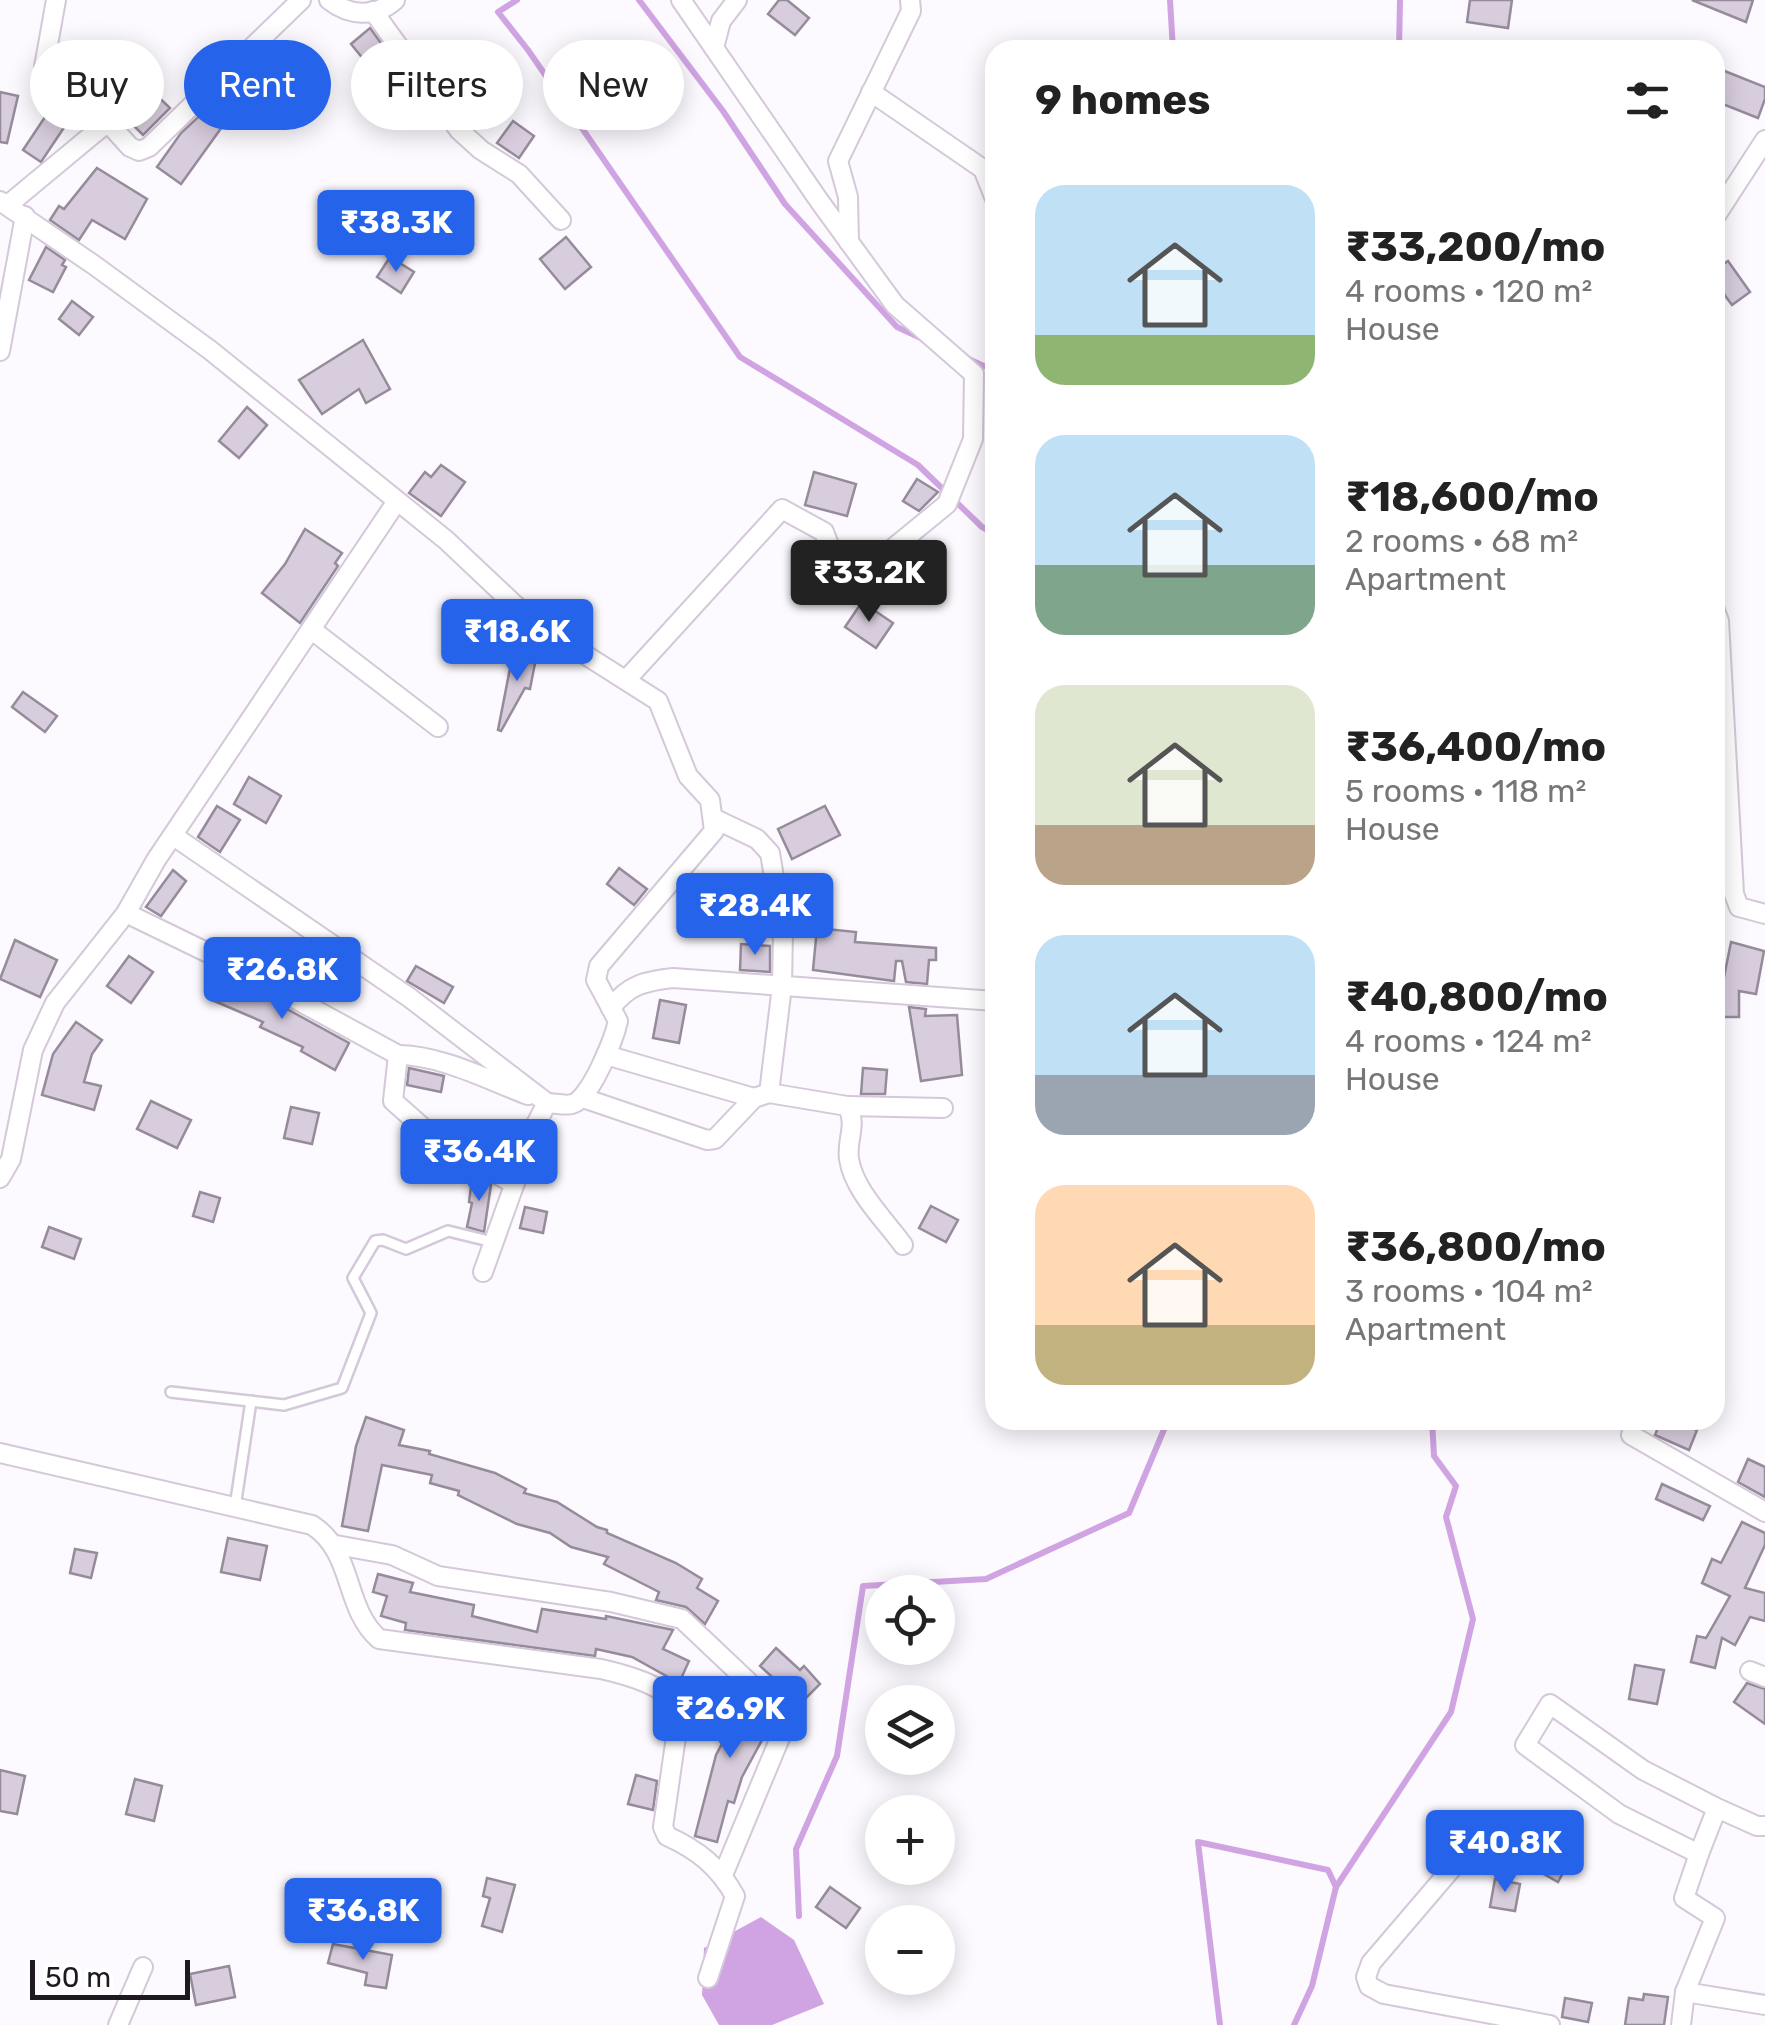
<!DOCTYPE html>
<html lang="en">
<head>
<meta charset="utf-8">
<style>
  body { margin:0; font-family:Rubik,sans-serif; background:#f6f6f6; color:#222; height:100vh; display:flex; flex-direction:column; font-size:38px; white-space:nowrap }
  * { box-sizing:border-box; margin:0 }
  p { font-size:32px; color:#767676 }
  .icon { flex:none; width:55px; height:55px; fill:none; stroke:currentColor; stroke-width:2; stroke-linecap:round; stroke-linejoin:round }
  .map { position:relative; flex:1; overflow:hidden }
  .sheet { position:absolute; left:985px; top:40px; width:740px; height:1390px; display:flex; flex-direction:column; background:#fff; border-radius:30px; box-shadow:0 5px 25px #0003 }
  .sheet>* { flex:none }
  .guide { position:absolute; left:30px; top:40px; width:805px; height:90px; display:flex; gap:20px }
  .fabs { position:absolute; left:865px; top:1575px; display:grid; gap:20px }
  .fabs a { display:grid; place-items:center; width:90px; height:90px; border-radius:50%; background:#fff; box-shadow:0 5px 25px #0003; font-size:50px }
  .scale { position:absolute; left:30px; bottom:25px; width:160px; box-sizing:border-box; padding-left:10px; border:5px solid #1d191f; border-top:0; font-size:28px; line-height:35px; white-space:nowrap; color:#1d191f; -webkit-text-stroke:8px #fff; paint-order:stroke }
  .price { position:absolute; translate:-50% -85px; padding:0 22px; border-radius:10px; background:#2563eb; color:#fff; font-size:32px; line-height:65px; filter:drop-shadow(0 2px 5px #0008) }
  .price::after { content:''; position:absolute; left:50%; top:60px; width:30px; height:22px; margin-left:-15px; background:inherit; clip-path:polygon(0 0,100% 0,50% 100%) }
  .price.on { background:#222; color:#fff }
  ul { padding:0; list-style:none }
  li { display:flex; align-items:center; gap:30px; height:250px; padding:0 50px }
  li span { display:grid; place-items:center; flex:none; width:280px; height:200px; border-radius:30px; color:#555 }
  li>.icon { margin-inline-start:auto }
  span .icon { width:120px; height:120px; fill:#fffc; stroke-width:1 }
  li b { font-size:42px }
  h2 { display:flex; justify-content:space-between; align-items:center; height:120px; padding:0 50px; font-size:42px }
  .chip { padding:0 35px; border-radius:45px; background:#fff; box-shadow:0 5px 25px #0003; font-size:35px; line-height:90px }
  .chip.on { background:#2563eb; color:#fff }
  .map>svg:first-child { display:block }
</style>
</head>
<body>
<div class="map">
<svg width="1765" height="2025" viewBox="0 0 1765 2025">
  <rect width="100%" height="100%" fill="#fcfafe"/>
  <polygon fill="#d0a4e2" points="761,1917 794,1940 824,2004 772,2025 719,2025 702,1995 704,1948"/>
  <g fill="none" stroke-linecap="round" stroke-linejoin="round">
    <g stroke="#d0a4e2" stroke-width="6">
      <polyline points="517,0 498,12 528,50 740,357 918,465 982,527 995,534"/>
      <polyline points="639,0 723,111 785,204 897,327 925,340"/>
      <polyline points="1170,0 1173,50"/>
      <polyline points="1399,50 1400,0"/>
      <polyline points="964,357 995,371"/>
      <polyline points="1336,1887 1451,1712 1473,1619 1446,1517 1456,1486 1434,1456 1432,1420"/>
      <polyline points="799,1916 796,1849 837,1756 863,1586 986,1579 1129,1513 1168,1420"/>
      <polyline points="1220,2025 1198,1842 1328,1870 1336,1887 1312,1986 1294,2025"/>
    </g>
  </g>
  <g fill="#d8cddd" stroke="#968b9b" stroke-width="2.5">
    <polygon points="779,0 787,0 809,18 795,35 768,14"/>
    <polygon points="1470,0 1512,0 1508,28 1467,22"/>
    <polygon points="1692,0 1753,0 1746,22"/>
    <polygon points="370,28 391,57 373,71 351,44"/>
    <polygon points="1722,70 1765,87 1765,99 1758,118 1715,101 1715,89"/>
    <polygon points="149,88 170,108 143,135 123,115"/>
    <polygon points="0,92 18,96 7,143 0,142"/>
    <polygon points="209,107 227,120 181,184 157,167 181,133"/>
    <polygon points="47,114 65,126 41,162 23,150"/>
    <polygon points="513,121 534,136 519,158 497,143"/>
    <polygon points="97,168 147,199 125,239 92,220 79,240 50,220 59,206 64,209"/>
    <polygon points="566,237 591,267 565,289 540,259"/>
    <polygon points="46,247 65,260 62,265 66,267 53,292 29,280"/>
    <polygon points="390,257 414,272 401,293 377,277"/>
    <polygon points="1728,261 1750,292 1732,305 1715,282 1715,270"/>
    <polygon points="72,301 93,317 79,335 59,319"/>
    <polygon points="363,340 390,389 366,403 359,389 322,414 299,380"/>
    <polygon points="247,407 267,425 239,458 219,441"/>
    <polygon points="441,465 465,482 441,516 409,493 425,472 431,477"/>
    <polygon points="814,472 856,484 847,516 805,505"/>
    <polygon points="917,479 938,492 919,511 903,501"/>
    <polygon points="305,529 342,553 335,563 338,566 300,623 262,593 285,564"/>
    <polygon points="862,602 893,623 876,648 845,627"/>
    <polygon points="513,653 536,658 530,689 525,688 501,731 498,730"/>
    <polygon points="23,692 57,716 45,732 12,707"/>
    <polygon points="249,777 281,796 266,823 234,804"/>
    <polygon points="217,806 240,820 220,852 198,837"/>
    <polygon points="825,806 840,835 792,859 778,829"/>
    <polygon points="619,868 647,889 634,905 607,884"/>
    <polygon points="173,870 186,881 161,916 146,907"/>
    <polygon points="817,928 856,932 855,942 936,948 936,960 929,960 927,984 906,982 902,961 896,961 894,981 813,970"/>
    <polygon points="15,940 57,960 40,997 0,979"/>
    <polygon points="1731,942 1764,951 1756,994 1739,991 1739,1017 1716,1017"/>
    <polygon points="741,944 770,946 770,972 740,970"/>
    <polygon points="129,956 153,972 131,1003 107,986"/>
    <polygon points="416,966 453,987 444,1003 407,981"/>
    <polygon points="223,974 349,1043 335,1070 301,1051 303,1047 260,1027 263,1022 212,1000"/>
    <polygon points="660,1000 686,1005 679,1043 653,1038"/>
    <polygon points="909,1007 926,1009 925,1016 957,1015 962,1075 921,1081"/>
    <polygon points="76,1022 102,1040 92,1054 84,1082 101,1086 94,1110 42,1095 53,1054"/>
    <polygon points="409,1068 444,1076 441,1092 407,1085"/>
    <polygon points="863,1068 887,1070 885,1094 861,1094"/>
    <polygon points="151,1101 191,1120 177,1148 137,1129"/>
    <polygon points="291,1107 319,1113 312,1144 284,1138"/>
    <polygon points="478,1178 491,1185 484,1232 467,1227 472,1203 469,1202 472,1179"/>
    <polygon points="200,1192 220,1198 213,1222 193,1216"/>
    <polygon points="931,1206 958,1220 946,1242 919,1228"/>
    <polygon points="525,1207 547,1212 543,1233 520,1228"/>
    <polygon points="49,1227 81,1239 74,1259 42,1247"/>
    <polygon points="366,1417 404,1430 399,1445 430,1451 429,1454 495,1473 526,1489 524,1493 557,1502 597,1527 607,1530 607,1533 676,1563 702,1579 697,1588 718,1601 705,1624 686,1607 656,1600 659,1592 604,1564 608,1557 571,1547 550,1533 517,1524 458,1495 459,1491 430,1483 432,1475 382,1465 368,1531 342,1526 356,1446"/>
    <polygon points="1661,1420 1686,1420 1684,1426 1697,1430 1689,1450 1655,1435"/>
    <polygon points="1748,1459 1765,1467 1765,1497 1738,1482"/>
    <polygon points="1662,1484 1710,1506 1703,1520 1656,1499"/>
    <polygon points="1742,1522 1765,1533 1765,1545 1745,1588 1765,1593 1765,1621 1750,1617 1735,1645 1722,1638 1715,1668 1691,1662 1697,1636 1706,1638 1730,1596 1702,1583 1712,1559 1721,1563"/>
    <polygon points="228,1538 267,1546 260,1580 221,1572"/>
    <polygon points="75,1549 97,1553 91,1578 70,1573"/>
    <polygon points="378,1574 413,1583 410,1592 474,1605 472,1616 537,1632 542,1609 606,1619 606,1616 673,1630 663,1649 689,1661 679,1683 632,1657 596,1649 595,1656 405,1630 406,1623 381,1616 387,1596 373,1592"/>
    <polygon points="776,1648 800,1670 804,1666 820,1684 801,1703 760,1666"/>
    <polygon points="1635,1665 1664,1670 1657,1704 1629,1699"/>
    <polygon points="1747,1683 1765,1689 1765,1724 1734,1702"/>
    <polygon points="724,1689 742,1696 739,1705 766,1719 768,1729 742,1777 734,1803 728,1801 717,1842 695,1836 716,1755 731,1727 712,1720"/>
    <polygon points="0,1770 25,1776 17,1814 0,1811"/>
    <polygon points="636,1775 657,1781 653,1810 628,1804"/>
    <polygon points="135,1779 162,1786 154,1821 126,1814"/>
    <polygon points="1520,1827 1572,1856 1558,1882 1526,1864 1531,1854 1511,1843"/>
    <polygon points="487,1878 515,1885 502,1932 482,1926 490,1898 483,1896"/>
    <polygon points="1495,1879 1520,1884 1515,1911 1490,1907"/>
    <polygon points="376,1885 403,1893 395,1922 368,1914"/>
    <polygon points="830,1887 860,1908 846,1928 816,1907"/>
    <polygon points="333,1944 392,1955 386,1988 365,1985 367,1973 328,1963"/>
    <polygon points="229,1966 235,1997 196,2005 190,1974"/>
    <polygon points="1644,1994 1668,1997 1664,2025 1625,2025 1629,1998 1643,2000"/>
    <polygon points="1565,1998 1592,2003 1588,2022 1562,2017"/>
  </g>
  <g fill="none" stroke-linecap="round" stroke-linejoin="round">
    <g stroke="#d4c8d9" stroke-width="14">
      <g id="service">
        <polyline points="171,1392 284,1405 342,1388 371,1313 353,1278 375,1241 383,1240 406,1249 448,1231 493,1242"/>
        <polyline points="235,1507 251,1401"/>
      </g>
    </g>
    <g stroke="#d4c8d9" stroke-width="22">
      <g id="minor">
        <path d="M329,0C349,16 375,18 395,0"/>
        <polyline points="373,11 459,130 481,150 519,174 561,220"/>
        <polyline points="714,48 721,21 737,0"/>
        <polyline points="44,67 56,0"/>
        <polyline points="871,92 983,169 995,199"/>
        <path d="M0,201L94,265L210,350L446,540L532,621L658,701L688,776L710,800L714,831L599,966L596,980L618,1021C614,1039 590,1100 572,1104C565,1106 554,1103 547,1103L536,1124L483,1272"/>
        <polyline points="9,204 103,126 111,126 130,147 139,151 149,147 301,0"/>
        <polyline points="1715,217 1765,140"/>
        <polyline points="849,242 848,197 838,161 911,11 910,0"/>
        <polyline points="0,351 25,216"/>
        <polyline points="1715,610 1719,621 1734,894 1739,907 1765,914"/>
        <polyline points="312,630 438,727"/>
        <polyline points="626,680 782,509 824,532 834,558 875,563 947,504 973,439 974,374 895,305 820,202 681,0"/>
        <polyline points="715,819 757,839 770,853 783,932 782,986 769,1093"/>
        <polyline points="175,837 410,998 547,1103"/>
        <polyline points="126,913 233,965 398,1055 393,1101 438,1141 514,1184"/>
        <path d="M611,1008C628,985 645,981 673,978L995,1001"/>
        <path d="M398,1055C441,1055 488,1080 528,1095"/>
        <polyline points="606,1055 754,1098"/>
        <path d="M583,1098L707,1140L715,1139L754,1098L769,1093L847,1106C858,1124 846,1140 849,1159C854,1191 885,1220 903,1245"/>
        <polyline points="847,1106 943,1108"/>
        <polyline points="0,1178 11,1159 33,1050 55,1003 126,913 156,860 397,501"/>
        <polyline points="1631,1435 1765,1512"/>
        <path d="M0,1453L312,1525C355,1553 343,1607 379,1639L601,1669C627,1675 666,1685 680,1709L663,1827L667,1836C698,1850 719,1867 735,1896L708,1978"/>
        <polyline points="336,1545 392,1555 438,1576 611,1602 682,1619 777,1709 782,1733 723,1875"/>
        <polyline points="1750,1671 1765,1677"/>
        <polyline points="1717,1808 1643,1770 1550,1704 1525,1745 1619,1814 1699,1854 1717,1808 1757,1826 1765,1826"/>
        <polyline points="1471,1846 1371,1963 1366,1977 1369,1986 1384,1994 1550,2025"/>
        <polyline points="1685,1992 1765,2005"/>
        <polyline points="118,2025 143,1967"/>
        <polyline points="1681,2025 1685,1992 1715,1918 1684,1898 1699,1854"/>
      </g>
    </g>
    <use href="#service" stroke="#fff" stroke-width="9"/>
    <use href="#minor" stroke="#fff" stroke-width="18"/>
  </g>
</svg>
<div class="fabs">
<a><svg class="icon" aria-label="locate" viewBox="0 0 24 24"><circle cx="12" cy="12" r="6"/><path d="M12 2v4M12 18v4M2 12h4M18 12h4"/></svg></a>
<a><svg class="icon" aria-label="layers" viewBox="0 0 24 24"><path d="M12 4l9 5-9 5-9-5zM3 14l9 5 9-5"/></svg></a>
<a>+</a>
<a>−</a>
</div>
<div class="scale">50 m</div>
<b class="price" style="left:396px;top:275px">₹38.3K</b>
<b class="price on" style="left:869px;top:625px">₹33.2K</b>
<b class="price" style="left:517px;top:684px">₹18.6K</b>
<b class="price" style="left:755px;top:958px">₹28.4K</b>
<b class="price" style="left:282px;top:1022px">₹26.8K</b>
<b class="price" style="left:479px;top:1204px">₹36.4K</b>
<b class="price" style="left:730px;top:1761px">₹26.9K</b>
<b class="price" style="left:1505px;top:1895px">₹40.8K</b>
<b class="price" style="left:363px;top:1963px">₹36.8K</b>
<div class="guide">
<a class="chip">Buy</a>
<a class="chip on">Rent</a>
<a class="chip">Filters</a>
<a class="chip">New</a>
</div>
<section class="sheet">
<h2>9 homes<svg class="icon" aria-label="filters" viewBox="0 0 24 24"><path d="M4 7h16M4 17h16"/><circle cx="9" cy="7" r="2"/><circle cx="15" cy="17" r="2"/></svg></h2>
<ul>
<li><span style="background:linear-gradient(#bfe0f5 75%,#8fb573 0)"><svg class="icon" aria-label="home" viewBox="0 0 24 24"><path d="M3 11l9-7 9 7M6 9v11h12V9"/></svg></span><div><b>₹33,200/mo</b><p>4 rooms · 120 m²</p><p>House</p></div></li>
<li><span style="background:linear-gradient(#bfe0f5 65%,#7fa58c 0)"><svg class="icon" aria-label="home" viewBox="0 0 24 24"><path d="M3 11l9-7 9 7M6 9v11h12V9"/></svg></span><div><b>₹18,600/mo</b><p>2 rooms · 68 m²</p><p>Apartment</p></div></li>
<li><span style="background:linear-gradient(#dfe7d0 70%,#b9a48a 0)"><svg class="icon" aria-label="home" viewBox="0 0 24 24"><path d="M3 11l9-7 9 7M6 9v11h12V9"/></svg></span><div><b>₹36,400/mo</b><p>5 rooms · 118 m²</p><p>House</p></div></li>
<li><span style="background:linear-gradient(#bfe0f5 70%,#9aa5b1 0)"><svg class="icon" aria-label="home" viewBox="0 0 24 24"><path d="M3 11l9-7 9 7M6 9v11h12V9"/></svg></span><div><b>₹40,800/mo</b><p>4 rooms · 124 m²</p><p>House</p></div></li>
<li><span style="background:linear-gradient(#ffd9b3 70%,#c2b280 0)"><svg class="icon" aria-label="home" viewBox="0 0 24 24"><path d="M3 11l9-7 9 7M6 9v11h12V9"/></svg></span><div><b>₹36,800/mo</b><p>3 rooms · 104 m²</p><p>Apartment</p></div></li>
</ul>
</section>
</div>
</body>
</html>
